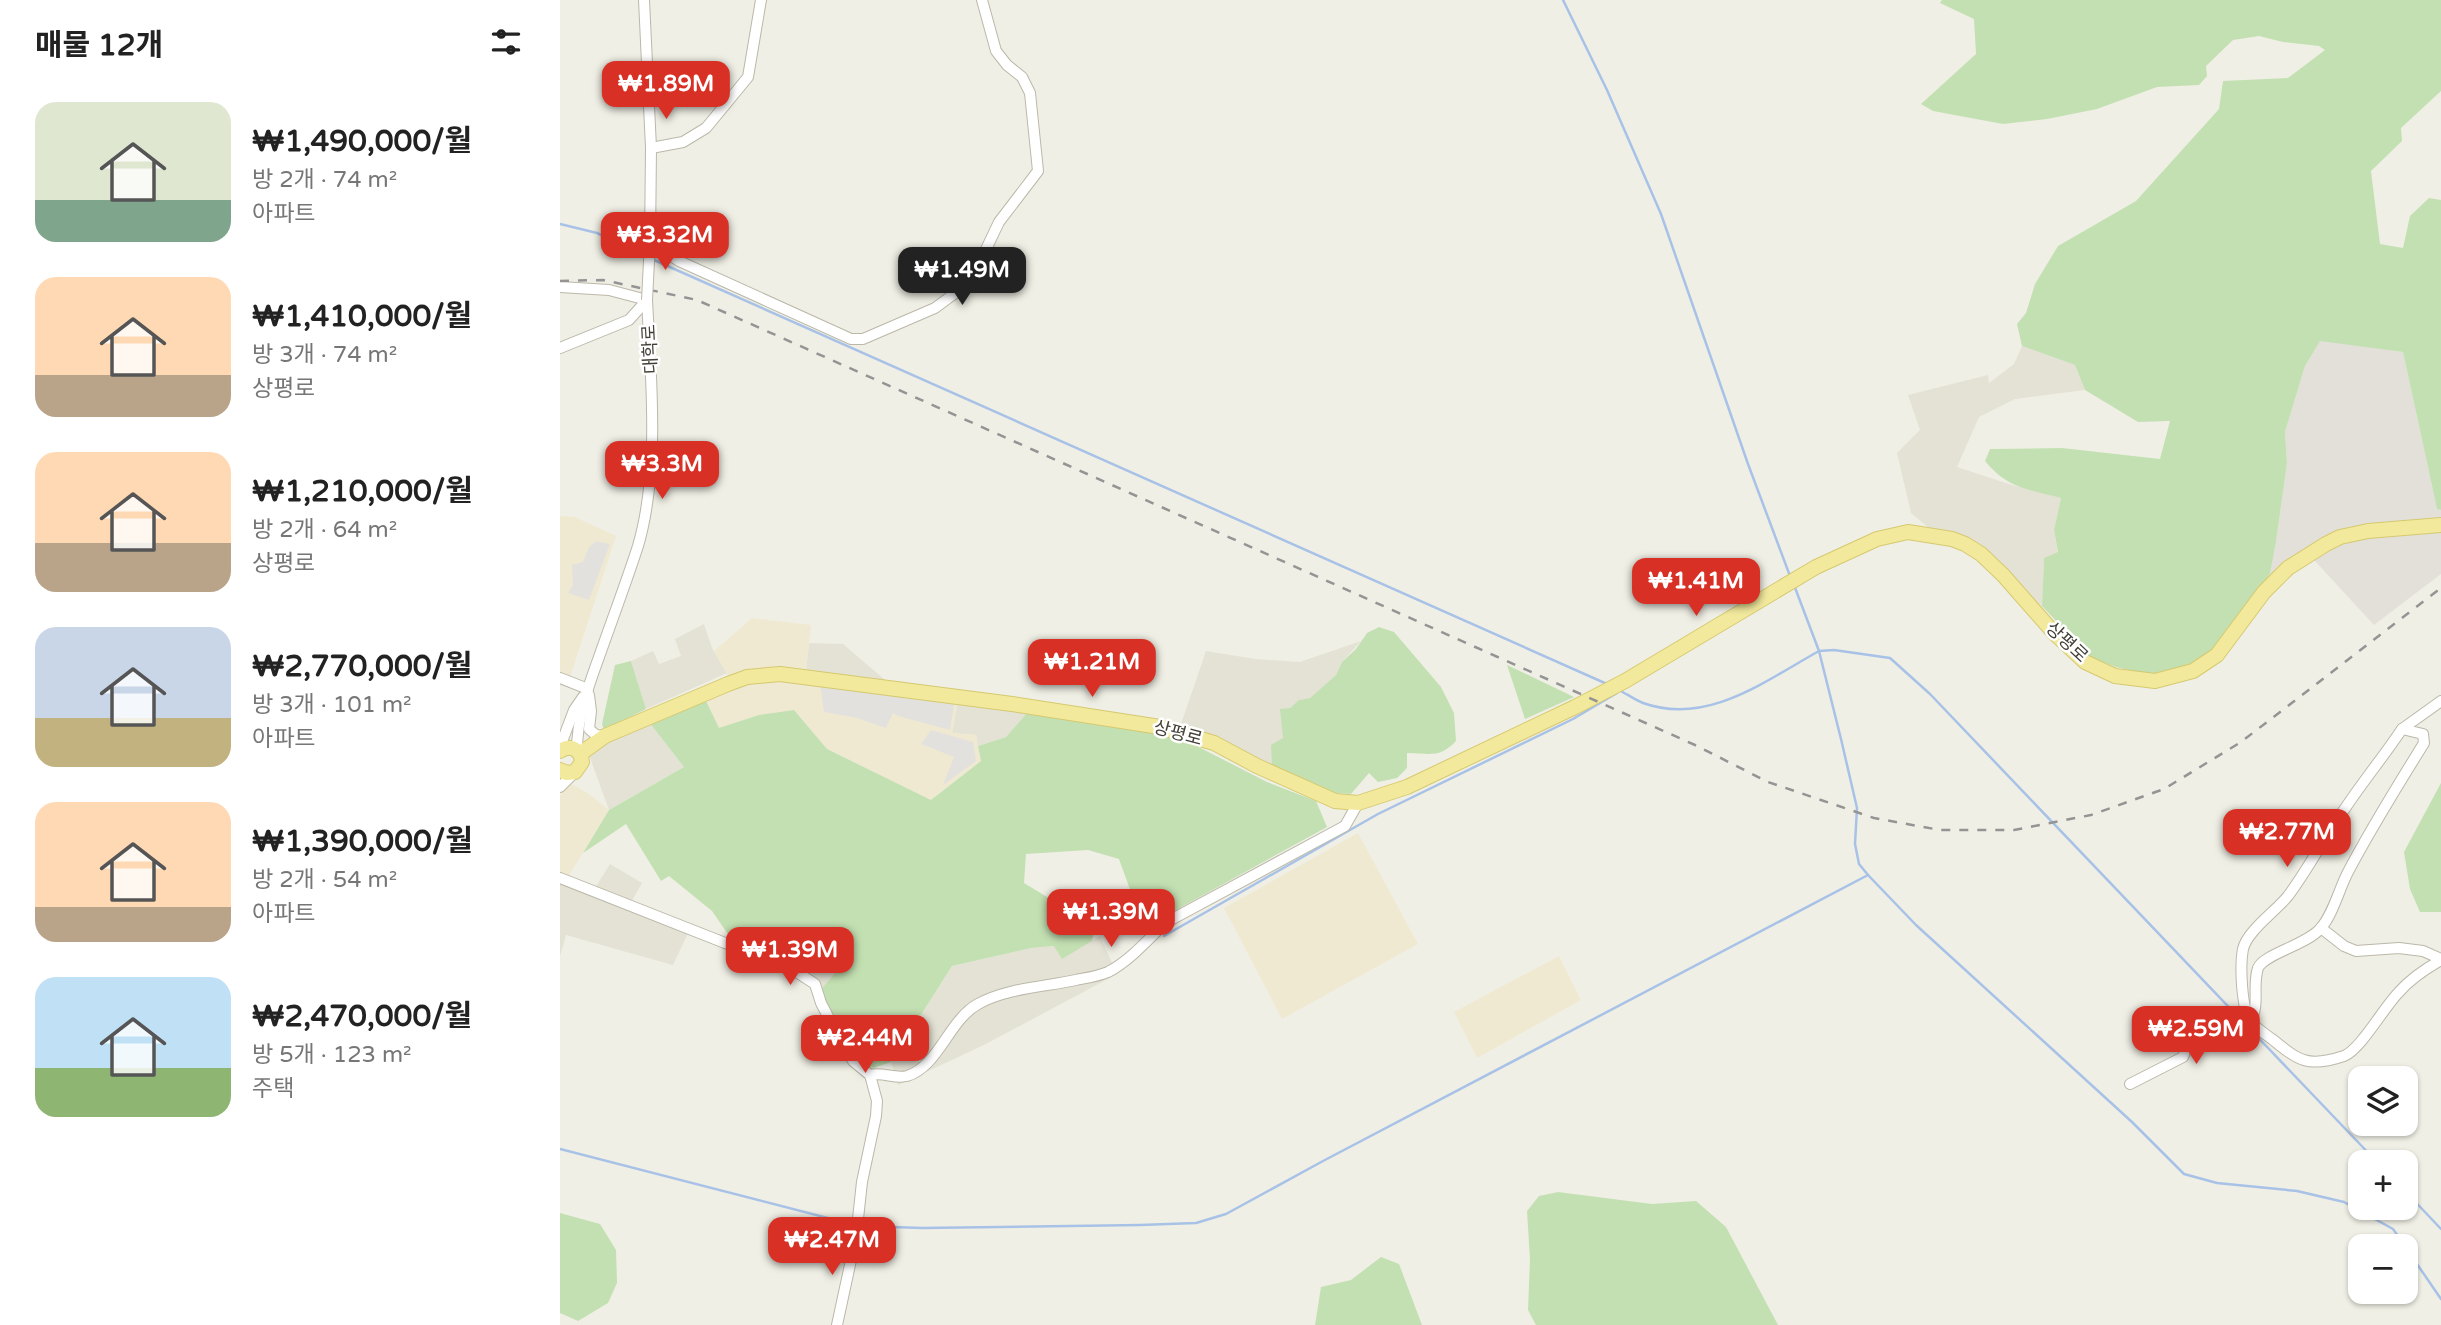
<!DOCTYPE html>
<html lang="ko">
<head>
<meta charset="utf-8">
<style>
  body { margin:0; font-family:"Varela Round","Noto Sans KR",sans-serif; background:#f6f6f6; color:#222; height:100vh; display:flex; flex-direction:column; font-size:26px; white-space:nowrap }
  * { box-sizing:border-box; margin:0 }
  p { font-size:23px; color:#767676 }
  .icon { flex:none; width:38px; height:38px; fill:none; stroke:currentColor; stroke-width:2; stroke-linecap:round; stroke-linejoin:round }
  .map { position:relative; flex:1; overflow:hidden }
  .drawer { display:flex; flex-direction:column; background:#fff; width:560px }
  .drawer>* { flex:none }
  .tools { position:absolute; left:1788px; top:1066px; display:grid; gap:14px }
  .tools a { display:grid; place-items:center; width:70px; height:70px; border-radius:14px; background:#fff; box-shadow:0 2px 5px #0004; font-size:35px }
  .price { position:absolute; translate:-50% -60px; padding:0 16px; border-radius:14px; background:#d93025; color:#fff; font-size:23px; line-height:46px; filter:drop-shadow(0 2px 4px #0008) }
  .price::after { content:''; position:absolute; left:50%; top:42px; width:21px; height:16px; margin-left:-10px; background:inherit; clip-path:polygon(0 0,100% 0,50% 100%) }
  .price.current { background:#222; color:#fff }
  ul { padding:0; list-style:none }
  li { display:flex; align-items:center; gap:21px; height:175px; padding:0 35px }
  li span { display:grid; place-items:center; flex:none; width:196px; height:140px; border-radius:21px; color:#555 }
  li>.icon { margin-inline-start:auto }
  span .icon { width:84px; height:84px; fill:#fffc; stroke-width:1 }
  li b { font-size:30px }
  h2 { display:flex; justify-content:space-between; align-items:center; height:84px; padding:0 35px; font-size:30px }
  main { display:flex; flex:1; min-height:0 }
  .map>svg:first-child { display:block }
</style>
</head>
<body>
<main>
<section class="drawer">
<h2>매물 12개<svg class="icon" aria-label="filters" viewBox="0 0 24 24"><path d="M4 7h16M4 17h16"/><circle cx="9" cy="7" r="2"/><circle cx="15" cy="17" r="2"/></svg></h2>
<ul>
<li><span style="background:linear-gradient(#dfe7d0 70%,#7fa58c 0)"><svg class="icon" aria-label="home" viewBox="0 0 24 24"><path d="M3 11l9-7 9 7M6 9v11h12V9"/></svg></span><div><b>₩1,490,000/월</b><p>방 2개 · 74 m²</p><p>아파트</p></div></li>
<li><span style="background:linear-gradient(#ffd9b3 70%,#b9a48a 0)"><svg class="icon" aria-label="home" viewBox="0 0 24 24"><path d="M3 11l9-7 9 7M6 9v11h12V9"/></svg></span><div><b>₩1,410,000/월</b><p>방 3개 · 74 m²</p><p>상평로</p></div></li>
<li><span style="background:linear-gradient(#ffd9b3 65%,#b9a48a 0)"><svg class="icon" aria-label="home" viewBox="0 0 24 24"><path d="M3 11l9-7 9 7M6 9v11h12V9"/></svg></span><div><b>₩1,210,000/월</b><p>방 2개 · 64 m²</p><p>상평로</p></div></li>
<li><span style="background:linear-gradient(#c9d6e8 65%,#c2b280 0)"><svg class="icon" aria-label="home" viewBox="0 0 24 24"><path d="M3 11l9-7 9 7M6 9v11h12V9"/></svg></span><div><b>₩2,770,000/월</b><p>방 3개 · 101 m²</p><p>아파트</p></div></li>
<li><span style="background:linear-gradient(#ffd9b3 75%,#b9a48a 0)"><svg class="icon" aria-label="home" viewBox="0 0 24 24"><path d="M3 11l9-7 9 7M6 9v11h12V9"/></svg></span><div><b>₩1,390,000/월</b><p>방 2개 · 54 m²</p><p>아파트</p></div></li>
<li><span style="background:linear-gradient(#bfe0f5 65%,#8fb573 0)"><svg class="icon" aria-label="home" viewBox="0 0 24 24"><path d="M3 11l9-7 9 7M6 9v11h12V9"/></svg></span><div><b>₩2,470,000/월</b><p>방 5개 · 123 m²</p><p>주택</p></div></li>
</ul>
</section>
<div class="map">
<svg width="1881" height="1325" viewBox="0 0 1881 1325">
  <rect width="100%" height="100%" fill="#f0efe5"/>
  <g fill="#e4e2d4">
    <polygon points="1462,346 1515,365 1525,390 1455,399 1419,417 1397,467 1452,485 1501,498 1494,530 1498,553 1484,559 1482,606 1418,547 1369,528 1351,513 1337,453 1360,430 1348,395 1428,375 1429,383 1454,364"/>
    <polygon points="144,624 152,648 167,673 86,709 71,661 93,651 99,664 121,656 115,639"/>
    <polygon points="801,641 782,662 776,675 750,698 739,700 730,708 723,738 712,766 620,727 646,651 695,659 740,662"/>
    <polygon points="249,643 283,644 325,680 246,670"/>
    <polygon points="398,701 467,713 446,737 418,746 416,735 392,733"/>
    <polygon points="89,722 124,767 49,810 28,752"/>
    <polygon points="50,864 82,883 70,904 35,888"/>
    <polygon points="0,881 129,931 113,965 6,935 0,956"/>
    <polygon points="249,932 269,948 279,970 262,988 214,956 222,952"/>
    <polygon points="540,936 557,974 424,1045 338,1085 331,1062 392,966 471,948 495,946 502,958"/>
  </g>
  <g fill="#f0e9d2">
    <polygon points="0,516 15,517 56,536 10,677 0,674"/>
    <polygon points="192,618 251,625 246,670 199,671 169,678 154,651"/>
    <polygon points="203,678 398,701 392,733 416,735 421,761 371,800 267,749 234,710 199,715 159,729 146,701"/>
    <polygon points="10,783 29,794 49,810 8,877 0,874 0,795"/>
    <polygon points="798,833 858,944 722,1019 664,908"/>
    <polygon points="999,956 1021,1000 917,1058 894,1012"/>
  </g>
  <polygon fill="#e3e0da" points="1760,340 1843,352 1877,509 1881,510 1881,574 1814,625 1754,560 1710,574 1716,542 1727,463 1725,432 1745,366"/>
  <g fill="#c3e0b2">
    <path d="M1382,0H1881V91L1841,128L1842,141L1811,171L1820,244L1843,248L1850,216L1869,198L1881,200V510L1877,509L1843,352L1760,341L1745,366L1725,432L1727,463L1716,542L1710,574L1652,650L1630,666L1595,676L1556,667L1530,657L1482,606L1484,558L1498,552L1494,530L1501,498C1468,489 1448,489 1425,461L1430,449L1502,448L1600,459L1610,421L1578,422L1525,390L1515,365L1462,346L1457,324L1466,313L1475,284L1498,246L1576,201L1659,109L1663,81L1728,78L1765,50L1759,46L1723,42L1699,36L1673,40L1646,66L1647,76L1639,85L1597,87L1537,109L1487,119L1443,124L1373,111L1361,104L1416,54L1414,19L1380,3Z"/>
    <path d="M819,627L834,632L881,687L894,713L896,741C879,759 870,753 847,753V768L837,778L818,782L809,773L791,794L775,793L712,766L711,745L723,738L720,709L730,708L739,700L750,698L776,675L782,662L796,649L807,633Z"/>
    <polygon points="71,661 86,709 44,730 42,724 55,665"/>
    <polygon points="947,665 1014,697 965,719"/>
    <polygon points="146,701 159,728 199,715 234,710 267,749 371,800 421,761 418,746 446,737 467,713 619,737 707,782 756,801 767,827 596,921 599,898 588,894 572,895 559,859 528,850 466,854 464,883 492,900 513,894 529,908 536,921 532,941 502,959 494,946 471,948 392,966 331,1062 314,1068 298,1062 265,1001 262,988 278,970 269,948 249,933 214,956 192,945 172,940 152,911 109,876 101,881 66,824 23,853 49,810 124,767 89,722"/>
    <polygon points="1881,783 1881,912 1860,912 1850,889 1844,852"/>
    <polygon points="998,1192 1092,1204 1136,1201 1166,1227 1218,1325 976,1325 968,1310 970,1259 967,1211 979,1196"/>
    <polygon points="0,1213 40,1224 56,1250 57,1283 48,1303 18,1321 0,1313"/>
    <polygon points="821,1257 839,1264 862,1325 755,1325 761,1287 791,1280"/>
  </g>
  <g fill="#e2e1dd">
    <polygon points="36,541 50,544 29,600 8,593 13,585 12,565 23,562 29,547"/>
    <polygon points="260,683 394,704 390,730 338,716 333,713 326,728 297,718 264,712"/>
    <polygon points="371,730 413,742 416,761 383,785 394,757 361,744"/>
  </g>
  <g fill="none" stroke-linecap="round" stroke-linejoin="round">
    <g stroke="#a8c2e7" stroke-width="2.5">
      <polyline points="1003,0 1047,90 1101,214 1188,464 1230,576"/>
      <polyline points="0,224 37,233 85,256"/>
      <polyline points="94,260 1047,684"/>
      <polyline points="1234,585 1259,651 1281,739 1297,808 1295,844 1299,864 1308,875 1356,925 1572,1122 1624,1174 1657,1183 1737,1191 1784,1202 1833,1229 1845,1246"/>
      <path d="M1059,690C1067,694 1075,700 1083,703C1147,726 1205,681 1259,651L1274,650L1330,658L1370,694L1684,1023"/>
      <polyline points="604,936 818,814 1013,719 1057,693"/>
      <polyline points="1689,1028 1817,1162"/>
      <polyline points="0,1149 295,1225"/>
      <polyline points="1846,1192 1881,1229"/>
      <polyline points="301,1226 362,1228 580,1225 636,1223 666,1214 763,1161 1308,875"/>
      <polyline points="1846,1248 1881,1299"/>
    </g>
    <g stroke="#bbb8a9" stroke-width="12">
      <g id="minor">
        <polyline points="84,0 91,148 90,242 119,261 291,339 303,339 375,308 402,288 420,262 439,222 478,171 470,93 462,77 447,65 436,51 422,0"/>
        <polyline points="91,148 123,142 146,128 188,77 201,0"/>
        <polyline points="0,287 49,290 87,300"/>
        <polyline points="0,348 69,320 87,300"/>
        <polyline points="0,678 28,689"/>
        <polyline points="29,695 31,711 29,729 36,735 45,736"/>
        <path d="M1842,729C1824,756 1804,780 1786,807C1765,836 1749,868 1728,896C1716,911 1687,931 1683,949C1680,965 1681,1009 1691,1022C1696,1028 1705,1034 1712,1039C1739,1061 1748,1068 1784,1056C1801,1049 1824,1007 1839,992C1851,978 1865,969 1881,960"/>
        <polyline points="0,747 14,710 23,697"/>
        <path d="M17,750C17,718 28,687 39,657C52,620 66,583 78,546C100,471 91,377 87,300"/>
        <polyline points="0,787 15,772"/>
        <polyline points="0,878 165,943 203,956 232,969 255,984 261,1003 279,1038 293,1061 310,1075 317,1101 316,1116 302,1182 296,1237 277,1325"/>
        <polyline points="1761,928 1784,946 1796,951 1839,948 1863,951 1881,959"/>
        <path d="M310,1075C323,1072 335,1079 347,1076C378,1067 389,1020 418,1004C447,988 484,987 516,980C526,978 539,976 548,972C569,961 588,940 605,923L785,826L798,803"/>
        <path d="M1570,1084L1623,1057C1637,1016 1673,1050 1691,1020C1700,1004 1692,986 1698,968C1704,954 1746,945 1760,929C1773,915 1779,889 1788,872C1811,828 1838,785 1864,743L1863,734L1842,729L1881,701"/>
      </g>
    </g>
    <g stroke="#d5c96f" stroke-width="16">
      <g id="major">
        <path d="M0,751C10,744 21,749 22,762L15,772L7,773L0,770"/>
        <polyline points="20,754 45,736 168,684 187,677 220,674 452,704 600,727 654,743 697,766 775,801 798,803 847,787 1015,707 1065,681 1256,567 1317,539 1348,532 1392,539 1405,544 1421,554 1443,575 1494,633 1525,662 1555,676 1595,681 1633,671 1657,655 1704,592 1728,568 1766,544 1780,537 1808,531 1881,525"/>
      </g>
    </g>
    <use href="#minor" stroke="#fff" stroke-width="10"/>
    <use href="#major" stroke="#f2e99d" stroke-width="14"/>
    <polyline stroke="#949494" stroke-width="2.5" stroke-dasharray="9 9" stroke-linecap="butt" points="0,281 43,280 137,300 1135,745 1208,782 1314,818 1380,830 1454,830 1531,815 1604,789 1681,742 1881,588"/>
    <g stroke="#bbb8a9" stroke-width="12" stroke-linecap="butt">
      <polyline id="minor-bridge" points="87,300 90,242"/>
    </g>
    <use href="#minor-bridge" stroke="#fff" stroke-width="10"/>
  </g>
  <g text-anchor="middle" stroke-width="5" stroke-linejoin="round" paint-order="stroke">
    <g font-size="18" fill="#424036" stroke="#fff">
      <text transform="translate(90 349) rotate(-93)" y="6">대학로</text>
      <text transform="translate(1507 642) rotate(43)" y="6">상평로</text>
      <text transform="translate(618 733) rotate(15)" y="6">상평로</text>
    </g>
  </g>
</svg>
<div class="tools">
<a><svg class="icon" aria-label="layers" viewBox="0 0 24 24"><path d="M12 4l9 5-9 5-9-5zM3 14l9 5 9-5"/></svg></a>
<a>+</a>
<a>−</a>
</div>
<b class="price" style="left:106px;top:121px">₩1.89M</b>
<b class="price" style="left:105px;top:272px">₩3.32M</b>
<b class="price current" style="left:402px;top:307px">₩1.49M</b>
<b class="price" style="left:102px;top:501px">₩3.3M</b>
<b class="price" style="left:1136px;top:618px">₩1.41M</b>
<b class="price" style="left:532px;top:699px">₩1.21M</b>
<b class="price" style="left:1727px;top:869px">₩2.77M</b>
<b class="price" style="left:551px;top:949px">₩1.39M</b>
<b class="price" style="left:230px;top:987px">₩1.39M</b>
<b class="price" style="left:1636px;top:1066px">₩2.59M</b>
<b class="price" style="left:305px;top:1075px">₩2.44M</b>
<b class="price" style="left:272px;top:1277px">₩2.47M</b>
</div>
</main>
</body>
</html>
